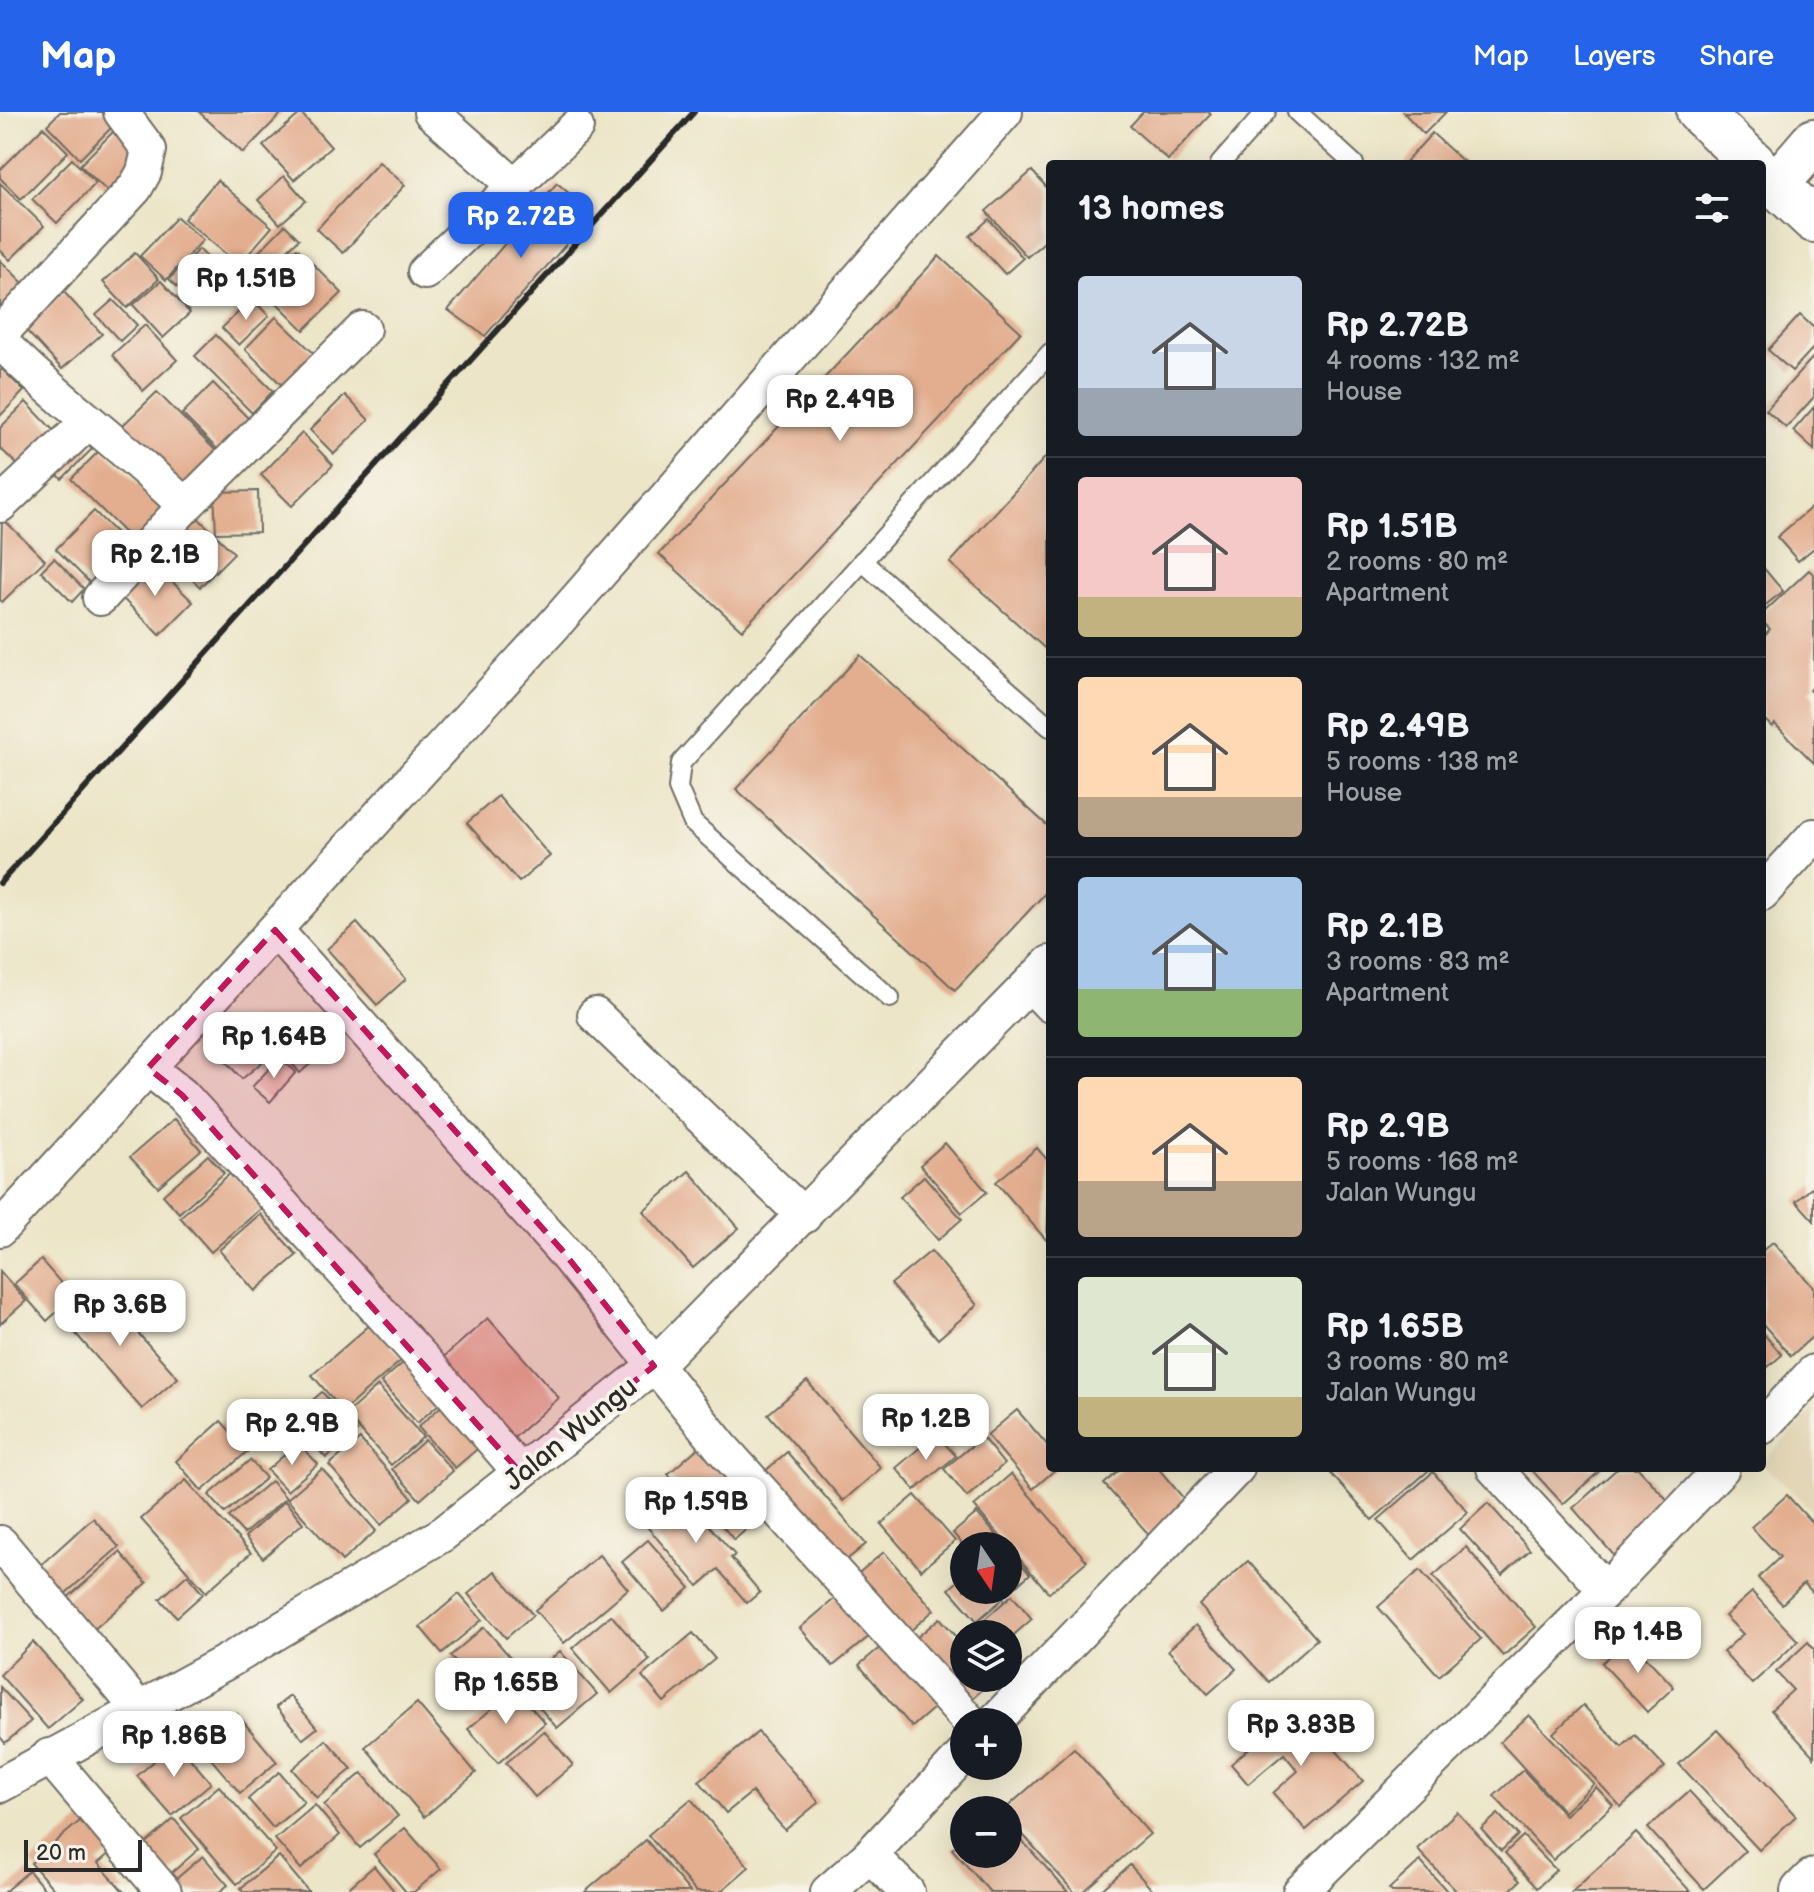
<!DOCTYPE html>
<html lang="en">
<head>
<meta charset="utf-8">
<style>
  body { margin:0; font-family:"Balsamiq Sans",sans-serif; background:#242831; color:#f1f3f6; height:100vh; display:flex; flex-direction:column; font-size:30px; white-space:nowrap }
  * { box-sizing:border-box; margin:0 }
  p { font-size:26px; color:#9ea1a6 }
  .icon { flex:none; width:44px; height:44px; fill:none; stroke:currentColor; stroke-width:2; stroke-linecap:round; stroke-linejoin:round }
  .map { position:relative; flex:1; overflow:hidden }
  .panel { position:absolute; left:1046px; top:48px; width:720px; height:1312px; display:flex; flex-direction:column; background:#171b24; border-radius:8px; box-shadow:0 8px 32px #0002 }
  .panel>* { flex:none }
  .needle { width:52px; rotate:167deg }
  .tools { position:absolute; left:950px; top:1420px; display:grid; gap:16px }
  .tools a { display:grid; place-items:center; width:72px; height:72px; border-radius:50%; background:#171b24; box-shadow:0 8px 32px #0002; font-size:40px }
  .scale { position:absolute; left:24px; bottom:20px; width:118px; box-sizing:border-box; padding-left:8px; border:4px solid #2b2b2b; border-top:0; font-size:22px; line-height:28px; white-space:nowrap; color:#2b2b2b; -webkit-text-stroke:6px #f7f3e8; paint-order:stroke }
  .price { position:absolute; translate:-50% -68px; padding:0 18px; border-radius:16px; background:#fff; color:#222; font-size:26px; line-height:52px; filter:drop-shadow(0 2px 4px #0008) }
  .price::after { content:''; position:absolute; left:50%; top:48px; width:24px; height:18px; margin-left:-12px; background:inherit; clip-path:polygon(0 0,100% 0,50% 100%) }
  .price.on { background:#2563eb; color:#fff }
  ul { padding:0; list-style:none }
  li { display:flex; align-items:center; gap:24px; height:200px; padding:0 32px }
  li+li { border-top:2px solid #363941 }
  li span { display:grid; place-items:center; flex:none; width:224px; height:160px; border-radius:8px; color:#555 }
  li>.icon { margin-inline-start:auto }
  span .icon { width:96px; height:96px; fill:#fffc; stroke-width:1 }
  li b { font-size:34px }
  h2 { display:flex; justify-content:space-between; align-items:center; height:96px; padding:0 32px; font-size:34px }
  header { display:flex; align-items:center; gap:48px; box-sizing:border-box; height:112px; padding:0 40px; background:#2563eb; color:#fff }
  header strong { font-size:38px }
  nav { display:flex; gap:44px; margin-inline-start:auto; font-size:28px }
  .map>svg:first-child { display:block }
</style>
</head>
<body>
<header>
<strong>Map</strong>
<nav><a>Map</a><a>Layers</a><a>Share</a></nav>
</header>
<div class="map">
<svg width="1814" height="1780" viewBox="0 0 1814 1780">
  <rect width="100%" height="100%" fill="#f7f3e8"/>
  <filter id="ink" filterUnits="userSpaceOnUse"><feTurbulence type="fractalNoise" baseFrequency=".0125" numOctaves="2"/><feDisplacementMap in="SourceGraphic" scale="16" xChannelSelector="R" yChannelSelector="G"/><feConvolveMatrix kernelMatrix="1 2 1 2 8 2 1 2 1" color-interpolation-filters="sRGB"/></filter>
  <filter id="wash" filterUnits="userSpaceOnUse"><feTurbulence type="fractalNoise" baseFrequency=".006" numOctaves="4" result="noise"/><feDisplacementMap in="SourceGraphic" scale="32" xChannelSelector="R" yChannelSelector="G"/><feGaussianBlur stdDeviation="1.8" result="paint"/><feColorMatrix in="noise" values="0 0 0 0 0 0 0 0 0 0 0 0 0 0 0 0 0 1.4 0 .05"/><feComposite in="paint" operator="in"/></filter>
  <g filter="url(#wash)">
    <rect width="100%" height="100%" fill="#ece5c8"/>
    <polygon fill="#e2d6b7" points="1814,1297 1814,1400 1762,1351"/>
    <g id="blocks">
      <g fill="#e3ae90">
        <polygon points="60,0 113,0 120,7 80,47 47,13"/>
        <polygon points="199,0 283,0 243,41"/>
        <polygon points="1143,0 1209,0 1211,2 1168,48 1130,14"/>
        <polygon points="1403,0 1446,0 1424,22"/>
        <polygon points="301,1 331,35 294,68 263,34"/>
        <polygon points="43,15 68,40 21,87 0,66 0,58"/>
        <polygon points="118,15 145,41 107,79 80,53"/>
        <polygon points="1432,21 1466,52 1404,52"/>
        <polygon points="72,47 96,71 57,111 32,87"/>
        <polygon points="379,50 405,73 343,141 317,117"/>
        <polygon points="1032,59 1050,79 1050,125 1027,145 986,99"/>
        <polygon points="284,64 306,89 280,112 258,88"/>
        <polygon points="217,68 272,115 239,153 184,107"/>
        <polygon points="0,71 44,114 10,148 0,138"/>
        <polygon points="557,71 593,102 485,224 448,198"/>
        <polygon points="177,105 203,128 166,168 140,144"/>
        <polygon points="989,107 1023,146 1005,162 970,124"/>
        <polygon points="285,113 299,127 254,171 241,158"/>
        <polygon points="297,136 342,181 304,218 260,174"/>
        <polygon points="199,137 226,165 197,194 169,167"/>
        <polygon points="135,141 159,167 127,196 103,170"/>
        <polygon points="939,144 1021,220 742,518 659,442"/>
        <polygon points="0,148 28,176 3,200 0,196"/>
        <polygon points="161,169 190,201 163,226 133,193"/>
        <polygon points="64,180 102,222 62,257 24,216"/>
        <polygon points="252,187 269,204 239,233 222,216"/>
        <polygon points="113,188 137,213 120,229 96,203"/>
        <polygon points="1800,203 1814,216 1814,235 1792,259 1768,238"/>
        <polygon points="276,205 322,249 290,281 245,237"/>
        <polygon points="145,213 177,248 143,279 112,243"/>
        <polygon points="216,223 273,279 252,301 195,244"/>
        <polygon points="1814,244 1814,285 1786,316 1766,298"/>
        <polygon points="2,257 24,279 0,304 0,259"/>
        <polygon points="213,271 255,313 224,344 182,302"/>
        <polygon points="157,280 224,347 186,385 118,318"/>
        <polygon points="345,283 369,308 334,342 310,318"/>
        <polygon points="26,290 58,323 23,358 0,336 0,316"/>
        <polygon points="1814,295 1814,338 1793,319"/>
        <polygon points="302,321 333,353 292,394 261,363"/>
        <polygon points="83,328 92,337 62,367 53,358"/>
        <polygon points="102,336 167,401 136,432 71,367"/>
        <polygon points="1050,340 1050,541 950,451"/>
        <polygon points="258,379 259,420 216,421 214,380"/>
        <polygon points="1814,393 1814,436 1798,449 1777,425"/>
        <polygon points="94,399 131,436 93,474 56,437"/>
        <polygon points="197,405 234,441 200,475 163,438"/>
        <polygon points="2,406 45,448 2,490 0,488"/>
        <polygon points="54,446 84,477 72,490 41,459"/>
        <polygon points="150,448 193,490 160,523 117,481"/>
        <polygon points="1762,454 1783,479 1762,496"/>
        <polygon points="1809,458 1814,463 1814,574 1809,578 1814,583 1814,651 1775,612 1772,615 1762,605 1762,526 1770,517 1762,509 1762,502"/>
        <polygon points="860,543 1050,716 1050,776 955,878 736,677"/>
        <polygon points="498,684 550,744 519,770 467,711"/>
        <polygon points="357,811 406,867 377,893 327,837"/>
        <polygon points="259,906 282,933 242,967 218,941"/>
        <polygon points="313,916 330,934 300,961 283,941"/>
        <polygon points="280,945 296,960 270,990 252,975"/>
        <polygon points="174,1007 201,1038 158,1075 130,1045"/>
        <polygon points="945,1031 987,1080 962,1101 920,1053"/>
        <polygon points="1037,1036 1050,1051 1047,1129 996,1070"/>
        <polygon points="208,1043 224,1061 179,1101 163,1083"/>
        <polygon points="689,1059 739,1116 693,1156 643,1099"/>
        <polygon points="232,1060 264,1094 211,1140 180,1105"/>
        <polygon points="924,1064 962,1107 938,1128 900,1085"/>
        <polygon points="1814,1074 1814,1109 1796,1089"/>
        <polygon points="260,1102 297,1143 255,1179 219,1138"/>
        <polygon points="1773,1130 1814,1176 1814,1223 1791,1244 1762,1211 1762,1139"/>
        <polygon points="931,1139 977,1193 938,1227 891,1172"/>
        <polygon points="41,1148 73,1185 47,1209 14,1172"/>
        <polygon points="0,1159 26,1189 0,1212"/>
        <polygon points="97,1175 178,1266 142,1297 62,1206"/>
        <polygon points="488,1206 559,1286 509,1330 438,1250"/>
        <polygon points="371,1212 403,1247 343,1299 312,1263"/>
        <polygon points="1762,1220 1782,1243 1762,1260"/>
        <polygon points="411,1244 447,1285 417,1311 381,1270"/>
        <polygon points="807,1269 881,1356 843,1389 768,1302"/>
        <polygon points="378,1274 423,1325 391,1353 346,1302"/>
        <polygon points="322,1280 357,1319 326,1346 291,1307"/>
        <polygon points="446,1290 483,1332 455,1356 418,1315"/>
        <polygon points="1017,1298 1050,1336 1050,1356 1057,1356 1033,1377 987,1323"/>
        <polygon points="221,1309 248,1339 202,1379 176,1349"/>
        <polygon points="936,1322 956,1344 915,1378 896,1356"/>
        <polygon points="982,1325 1004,1352 967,1385 944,1357"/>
        <polygon points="360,1327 412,1386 381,1413 329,1353"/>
        <polygon points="425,1328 453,1359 420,1388 392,1357"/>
        <polygon points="706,1329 738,1366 699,1399 668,1362"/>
        <polygon points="298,1331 318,1352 287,1379 267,1358"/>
        <polygon points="787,1340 866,1432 833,1459 755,1368"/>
        <polygon points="250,1348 266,1366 225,1401 209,1383"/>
        <polygon points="1122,1356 1158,1356 1190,1394 1152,1426 1104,1372"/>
        <polygon points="1326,1356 1425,1356 1428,1359 1372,1408"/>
        <polygon points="1530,1356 1603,1356 1563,1392"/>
        <polygon points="1618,1356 1638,1356 1675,1396 1617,1447 1573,1396"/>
        <polygon points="322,1357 376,1419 342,1449 287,1387"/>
        <polygon points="1433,1360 1468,1400 1413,1448 1378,1408"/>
        <polygon points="1011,1362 1087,1449 1049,1481 974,1394"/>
        <polygon points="186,1368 251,1441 206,1480 141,1407"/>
        <polygon points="271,1369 286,1386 244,1422 229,1405"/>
        <polygon points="744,1370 769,1398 734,1428 710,1399"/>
        <polygon points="679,1379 735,1443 731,1446 760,1480 747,1491 718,1457 698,1474 642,1409"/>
        <polygon points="915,1383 955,1429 921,1458 881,1412"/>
        <polygon points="1787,1383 1814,1413 1814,1482 1804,1471 1782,1492 1758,1466 1780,1445 1751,1415"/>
        <polygon points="285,1389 303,1411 263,1446 245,1425"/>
        <polygon points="1488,1391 1530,1438 1502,1463 1460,1417"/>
        <polygon points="977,1401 1006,1434 964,1434 953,1421"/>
        <polygon points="93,1406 119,1435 59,1487 34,1459"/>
        <polygon points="648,1428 690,1476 664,1499 622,1450"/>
        <polygon points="1466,1435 1536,1515 1503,1544 1433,1464"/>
        <polygon points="1008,1437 1030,1462 1006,1483 1002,1478 1008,1478"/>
        <polygon points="120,1440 147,1471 92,1519 65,1488"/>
        <polygon points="884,1440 934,1498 900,1528 849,1469"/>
        <polygon points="599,1443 628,1477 564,1531 535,1498"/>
        <polygon points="1248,1449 1317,1527 1269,1570 1199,1493"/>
        <polygon points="1420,1458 1481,1527 1439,1564 1378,1495"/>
        <polygon points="495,1459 533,1503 506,1526 468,1482"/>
        <polygon points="187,1463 203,1482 177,1505 160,1487"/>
        <polygon points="964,1464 964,1478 997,1478 1004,1486 977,1509 949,1477"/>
        <polygon points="1752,1480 1798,1529 1752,1572 1723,1540 1743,1522 1725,1504"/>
        <polygon points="459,1482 482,1508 442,1541 420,1515"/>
        <polygon points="839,1483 872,1522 833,1554 800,1516"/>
        <polygon points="1012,1483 1032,1507 1008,1528 1008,1522 988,1522 979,1512"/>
        <polygon points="611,1503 650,1548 611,1581 572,1536"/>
        <polygon points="940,1506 964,1533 964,1566 994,1568 962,1595 908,1533"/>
        <polygon points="1196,1513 1236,1557 1208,1582 1168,1538"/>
        <polygon points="484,1515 511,1546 477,1574 450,1544"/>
        <polygon points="693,1521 715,1547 664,1590 642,1564"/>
        <polygon points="1629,1527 1674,1575 1647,1600 1602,1551"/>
        <polygon points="889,1528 942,1589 912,1615 859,1553"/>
        <polygon points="33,1530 83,1587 48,1617 0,1563"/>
        <polygon points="1808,1530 1814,1537 1814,1645 1771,1598 1793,1578 1776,1560"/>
        <polygon points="560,1539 597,1582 557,1616 520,1573"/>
        <polygon points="0,1575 31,1609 5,1631 0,1625"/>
        <polygon points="515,1577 545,1611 498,1651 468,1617"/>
        <polygon points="290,1584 317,1616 303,1627 276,1595"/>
        <polygon points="417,1591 476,1661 424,1705 365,1635"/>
        <polygon points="1583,1593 1622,1635 1635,1623 1665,1655 1621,1695 1553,1621"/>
        <polygon points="1297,1594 1363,1669 1306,1718 1273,1681 1298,1659 1284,1642 1248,1672 1231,1652"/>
        <polygon points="237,1602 277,1650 240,1681 200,1634"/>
        <polygon points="1529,1603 1594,1672 1564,1700 1500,1630"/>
        <polygon points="1717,1618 1796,1704 1759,1738 1679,1652"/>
        <polygon points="544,1619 573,1653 535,1685 506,1651"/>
        <polygon points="758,1620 819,1690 785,1718 752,1680 726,1701 699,1669"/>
        <polygon points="326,1628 352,1657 317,1686 292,1657"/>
        <polygon points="176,1630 211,1671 172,1704 137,1664"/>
        <polygon points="1074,1636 1150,1722 1083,1780 1074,1780 1008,1706 1008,1698 1004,1698"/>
        <polygon points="1523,1658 1565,1703 1596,1675 1613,1693 1553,1748 1494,1684"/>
        <polygon points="279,1660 304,1690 273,1716 248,1687"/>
        <polygon points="362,1661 398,1704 360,1736 324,1693"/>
        <polygon points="219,1674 276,1739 237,1772 181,1706"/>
        <polygon points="1689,1679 1745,1739 1704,1777 1648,1716"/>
        <polygon points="691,1687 749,1755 720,1780 696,1780 648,1723"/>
        <polygon points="315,1693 340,1723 301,1757 275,1727"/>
        <polygon points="1457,1700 1520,1769 1508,1780 1457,1780 1417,1737"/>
        <polygon points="88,1702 117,1735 98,1751 124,1780 56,1780 31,1751"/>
        <polygon points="1498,1702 1518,1723 1501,1739 1481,1717"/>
        <polygon points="174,1707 199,1737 161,1770 135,1741"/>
        <polygon points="1008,1713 1068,1780 990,1780 952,1737 964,1727 964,1742 1008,1742"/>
        <polygon points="405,1716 441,1757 414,1780 406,1780 374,1742"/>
        <polygon points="1636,1721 1691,1780 1572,1780 1601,1753"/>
        <polygon points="1523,1724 1556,1758 1537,1776 1505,1741"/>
        <polygon points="646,1728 690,1780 585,1780"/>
        <polygon points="203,1744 228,1773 219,1780 174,1780 169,1773"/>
        <polygon points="279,1744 309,1780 244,1780 241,1776"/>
        <polygon points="1420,1749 1448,1780 1392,1780 1389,1777"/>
        <polygon points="1130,1753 1154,1780 1099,1780"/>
        <polygon points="374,1754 395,1780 344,1780"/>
        <polygon points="29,1759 47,1780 4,1780"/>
      </g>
    </g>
  </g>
  <g filter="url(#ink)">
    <use href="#blocks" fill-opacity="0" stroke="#6f6c62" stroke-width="2"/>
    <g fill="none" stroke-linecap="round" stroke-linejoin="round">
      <g stroke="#6f6c62" stroke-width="22">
        <g id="lane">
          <polyline points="1297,0 1354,52"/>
          <polyline points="1220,52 1266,0"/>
          <polyline points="862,449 1050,615"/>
          <polyline points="890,886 693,711 678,676 681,651 1050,241"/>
        </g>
      </g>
      <g stroke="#6f6c62" stroke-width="38">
        <g id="street">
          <polyline points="431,0 516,75"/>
          <polyline points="425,160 576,15"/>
          <polyline points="0,222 135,76 144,60 149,38 121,0"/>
          <path d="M0,229C58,289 126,335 185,394"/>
          <polyline points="0,393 87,311"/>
          <polyline points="100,486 185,394 363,217"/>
          <polyline points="1762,781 1814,724"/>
          <polyline points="275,818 562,1138 722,1336 970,1610"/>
          <polyline points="1030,872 1050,893"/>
          <polyline points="595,903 804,1104"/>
          <polyline points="148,956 182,983 424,1248 520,1360"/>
          <polyline points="0,1117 555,512 1005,0"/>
          <polyline points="1762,1315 1814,1260"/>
          <polyline points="1494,1356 1606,1478"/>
          <polyline points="0,1431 137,1595"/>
          <polyline points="994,1610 1237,1356"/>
          <polyline points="49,1644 164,1780"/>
          <polyline points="0,1673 228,1549 443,1422 654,1254 1050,851"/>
          <polyline points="870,1743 907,1780"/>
          <polyline points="828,1780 870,1743 964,1642"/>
          <polyline points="1300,1780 1606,1478 1722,1356"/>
        </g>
      </g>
      <g stroke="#6f6c62" stroke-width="48">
        <g id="secondary">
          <polyline points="1776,73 1814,29"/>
          <polyline points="1803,1780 1814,1769"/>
        </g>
      </g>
      <g stroke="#6f6c62" stroke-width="48">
        <g id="highway">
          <polyline points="1699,0 1754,52"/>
          <polyline points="1762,60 1814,108"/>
        </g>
      </g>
      <use href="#lane" stroke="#fff" stroke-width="18"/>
      <use href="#street" stroke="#fff" stroke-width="34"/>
      <use href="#secondary" stroke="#fff" stroke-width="44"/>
      <use href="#highway" stroke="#fff" stroke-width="44"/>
      <polyline stroke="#2b2b2b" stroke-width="6" points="0,771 694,0"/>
    </g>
  </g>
  <path fill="#c2185b" fill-opacity="0.2" stroke="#c2185b" stroke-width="6" stroke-dasharray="16 10" stroke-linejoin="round" d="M275,818L562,1138L654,1254L520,1360L182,983L148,956Z"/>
  <g text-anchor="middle" stroke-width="7" stroke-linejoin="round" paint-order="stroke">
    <g font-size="28" fill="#2b2b2b" stroke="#f7f3e8">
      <text transform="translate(570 1321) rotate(-39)" y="10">Jalan Wungu</text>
    </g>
  </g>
</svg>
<div class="tools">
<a><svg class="needle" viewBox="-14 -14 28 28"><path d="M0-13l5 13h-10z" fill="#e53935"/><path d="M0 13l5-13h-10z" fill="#9ea1a6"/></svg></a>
<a><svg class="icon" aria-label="layers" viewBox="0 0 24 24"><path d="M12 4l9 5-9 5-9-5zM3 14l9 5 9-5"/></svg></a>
<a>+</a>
<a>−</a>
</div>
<div class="scale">20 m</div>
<b class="price on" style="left:521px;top:148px">Rp 2.72B</b>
<b class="price" style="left:246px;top:210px">Rp 1.51B</b>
<b class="price" style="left:840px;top:331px">Rp 2.49B</b>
<b class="price" style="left:155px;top:486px">Rp 2.1B</b>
<b class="price" style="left:274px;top:968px">Rp 1.64B</b>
<b class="price" style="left:120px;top:1236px">Rp 3.6B</b>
<b class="price" style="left:926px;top:1350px">Rp 1.2B</b>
<b class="price" style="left:292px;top:1355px">Rp 2.9B</b>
<b class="price" style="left:696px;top:1433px">Rp 1.59B</b>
<b class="price" style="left:1638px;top:1563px">Rp 1.4B</b>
<b class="price" style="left:506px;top:1614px">Rp 1.65B</b>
<b class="price" style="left:1301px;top:1656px">Rp 3.83B</b>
<b class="price" style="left:174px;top:1667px">Rp 1.86B</b>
<section class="panel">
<h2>13 homes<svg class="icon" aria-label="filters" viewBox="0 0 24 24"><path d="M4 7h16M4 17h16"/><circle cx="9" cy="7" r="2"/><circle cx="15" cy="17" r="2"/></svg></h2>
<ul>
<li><span style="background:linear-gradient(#c9d6e8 70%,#9aa5b1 0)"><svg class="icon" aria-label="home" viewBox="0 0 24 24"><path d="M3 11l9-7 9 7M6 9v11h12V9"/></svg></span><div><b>Rp 2.72B</b><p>4 rooms · 132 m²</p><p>House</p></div></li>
<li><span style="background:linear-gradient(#f6c9c9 75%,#c2b280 0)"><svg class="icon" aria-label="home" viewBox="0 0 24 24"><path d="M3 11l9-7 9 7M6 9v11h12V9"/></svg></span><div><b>Rp 1.51B</b><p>2 rooms · 80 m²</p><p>Apartment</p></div></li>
<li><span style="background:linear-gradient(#ffd9b3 75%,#b9a48a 0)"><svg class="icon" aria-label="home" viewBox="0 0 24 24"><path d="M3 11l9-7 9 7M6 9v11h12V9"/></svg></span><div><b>Rp 2.49B</b><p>5 rooms · 138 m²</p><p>House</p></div></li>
<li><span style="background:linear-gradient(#a9c7e8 70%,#8fb573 0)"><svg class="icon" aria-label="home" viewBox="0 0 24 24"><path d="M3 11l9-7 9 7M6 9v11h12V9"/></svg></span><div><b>Rp 2.1B</b><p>3 rooms · 83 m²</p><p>Apartment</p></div></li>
<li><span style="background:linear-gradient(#ffd9b3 65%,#b9a48a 0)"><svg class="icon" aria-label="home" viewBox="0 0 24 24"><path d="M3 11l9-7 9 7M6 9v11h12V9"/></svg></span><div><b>Rp 2.9B</b><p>5 rooms · 168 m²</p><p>Jalan Wungu</p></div></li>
<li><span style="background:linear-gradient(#dfe7d0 75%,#c2b280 0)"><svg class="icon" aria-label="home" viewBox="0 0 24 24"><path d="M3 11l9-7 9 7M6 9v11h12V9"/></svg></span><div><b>Rp 1.65B</b><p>3 rooms · 80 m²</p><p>Jalan Wungu</p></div></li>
</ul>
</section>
</div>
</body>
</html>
